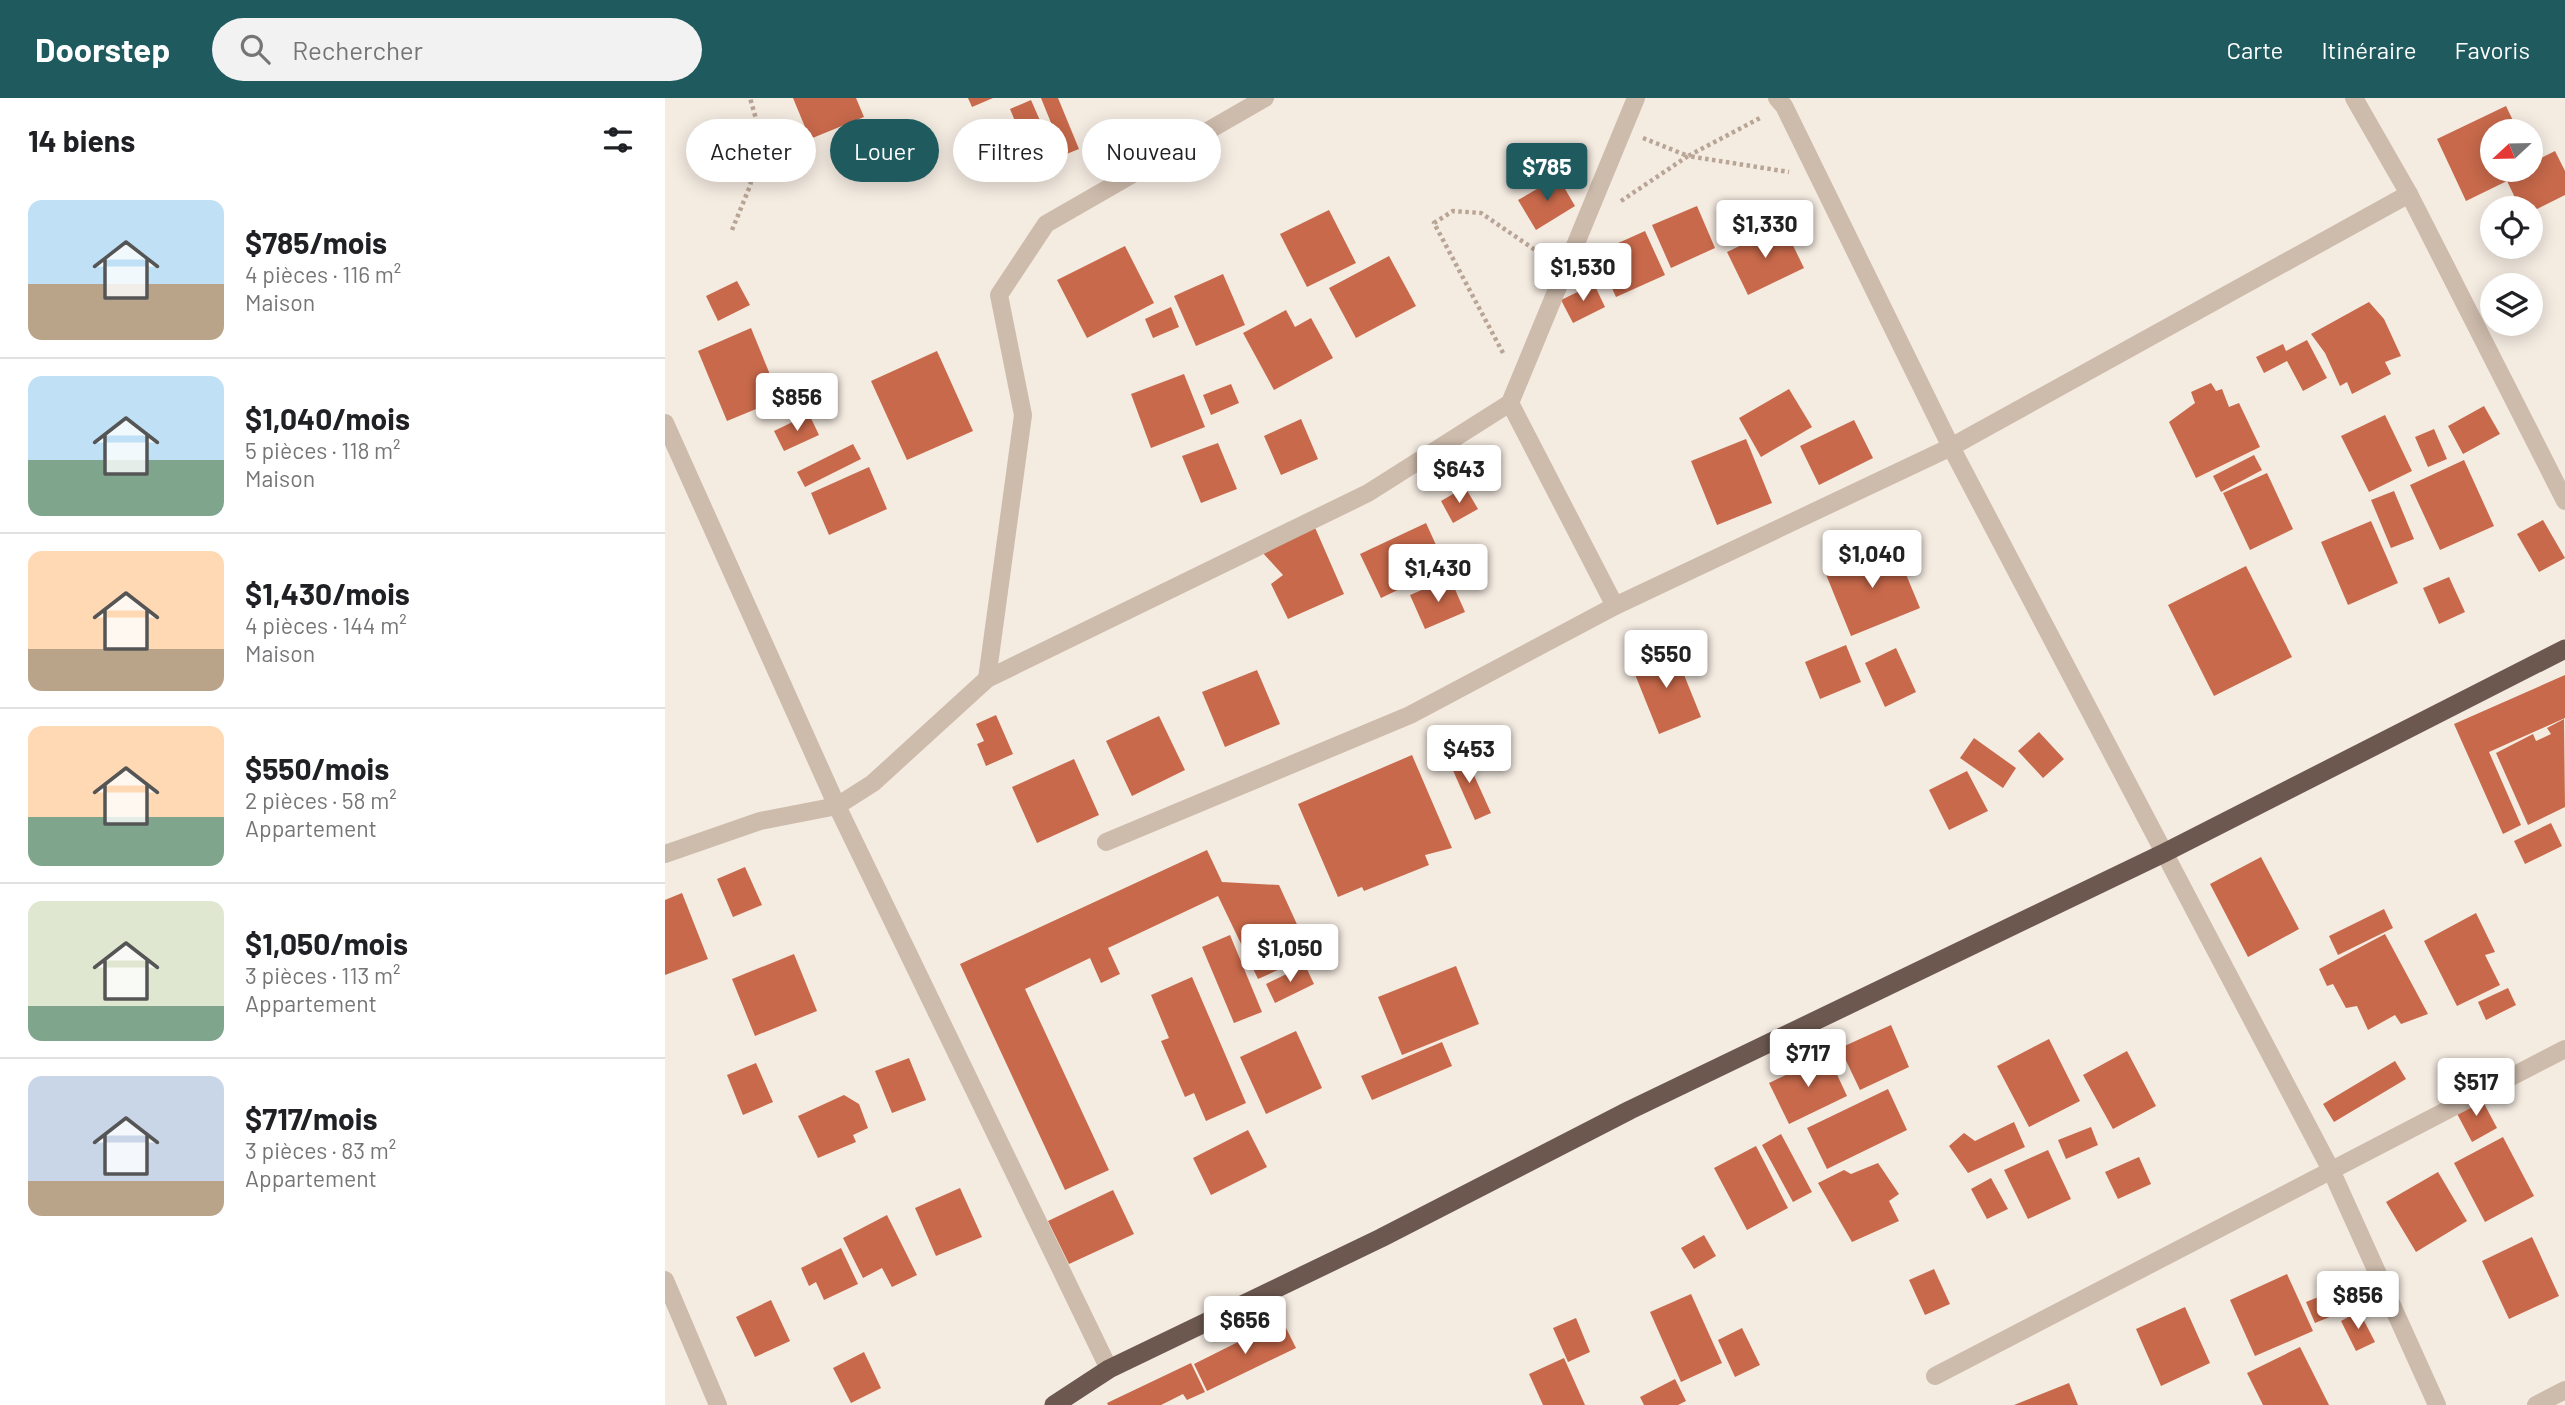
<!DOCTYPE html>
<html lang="fr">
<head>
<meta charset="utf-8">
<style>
  body { margin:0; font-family:Barlow,sans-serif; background:#f2f2f2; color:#202124; height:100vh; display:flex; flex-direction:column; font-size:26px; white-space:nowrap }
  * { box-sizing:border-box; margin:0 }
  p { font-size:23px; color:#757577 }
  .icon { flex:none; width:38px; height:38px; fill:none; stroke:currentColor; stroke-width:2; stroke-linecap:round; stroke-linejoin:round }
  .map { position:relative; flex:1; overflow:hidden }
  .side { display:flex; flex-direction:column; background:#fff; width:665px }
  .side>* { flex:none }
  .hud { position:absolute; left:21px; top:21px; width:665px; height:63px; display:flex; gap:14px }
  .needle { width:46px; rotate:248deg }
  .fabs { position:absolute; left:1815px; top:21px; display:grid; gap:14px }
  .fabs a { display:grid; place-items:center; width:63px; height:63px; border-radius:50%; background:#fff; box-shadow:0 4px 18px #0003; font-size:35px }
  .price { position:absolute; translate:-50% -60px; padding:0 16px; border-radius:7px; background:#fff; color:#222; font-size:23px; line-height:46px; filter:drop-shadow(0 2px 4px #0008) }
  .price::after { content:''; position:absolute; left:50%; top:42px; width:21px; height:16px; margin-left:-10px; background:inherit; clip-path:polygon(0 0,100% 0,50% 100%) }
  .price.current { background:#1f5a5e; color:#fff }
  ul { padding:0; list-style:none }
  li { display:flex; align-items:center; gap:21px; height:175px; padding:0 28px }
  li+li { border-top:2px solid #e0e0e0 }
  li span { display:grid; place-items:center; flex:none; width:196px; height:140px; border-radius:14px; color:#555 }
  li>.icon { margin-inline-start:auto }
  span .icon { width:84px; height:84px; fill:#fffc; stroke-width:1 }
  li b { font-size:30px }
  h2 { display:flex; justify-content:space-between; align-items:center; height:84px; padding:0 28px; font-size:30px }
  .pill { padding:0 24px; border-radius:32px; background:#fff; box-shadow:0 4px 18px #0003; font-size:24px; line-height:63px }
  .pill.current { background:#1f5a5e; color:#fff }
  header { display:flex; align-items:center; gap:42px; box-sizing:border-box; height:98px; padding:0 35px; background:#1f5a5e; color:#fff }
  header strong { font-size:33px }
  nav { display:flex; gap:38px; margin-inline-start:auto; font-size:24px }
  .search { width:490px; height:63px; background:#f2f2f2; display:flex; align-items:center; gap:18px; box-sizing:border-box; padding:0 24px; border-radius:38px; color:#757577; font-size:26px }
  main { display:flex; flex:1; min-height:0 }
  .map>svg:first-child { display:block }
</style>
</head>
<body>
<header>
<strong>Doorstep</strong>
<div class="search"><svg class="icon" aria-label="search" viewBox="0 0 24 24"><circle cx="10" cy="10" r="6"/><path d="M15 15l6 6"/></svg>Rechercher</div>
<nav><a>Carte</a><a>Itinéraire</a><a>Favoris</a></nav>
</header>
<main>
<section class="side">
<h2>14 biens<svg class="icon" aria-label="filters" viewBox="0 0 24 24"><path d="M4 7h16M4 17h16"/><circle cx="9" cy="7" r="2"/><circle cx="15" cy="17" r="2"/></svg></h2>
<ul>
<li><span style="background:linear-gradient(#bfe0f5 60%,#b9a48a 0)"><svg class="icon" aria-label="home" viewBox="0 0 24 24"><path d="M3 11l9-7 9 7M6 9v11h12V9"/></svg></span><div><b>$785/mois</b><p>4 pièces · 116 m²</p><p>Maison</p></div></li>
<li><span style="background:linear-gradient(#bfe0f5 60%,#7fa58c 0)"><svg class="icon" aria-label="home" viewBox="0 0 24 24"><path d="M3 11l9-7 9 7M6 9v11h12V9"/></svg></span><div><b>$1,040/mois</b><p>5 pièces · 118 m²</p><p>Maison</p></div></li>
<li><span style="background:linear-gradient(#ffd9b3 70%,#b9a48a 0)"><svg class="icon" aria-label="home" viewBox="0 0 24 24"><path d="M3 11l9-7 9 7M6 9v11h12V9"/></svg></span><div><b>$1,430/mois</b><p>4 pièces · 144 m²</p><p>Maison</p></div></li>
<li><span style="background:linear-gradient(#ffd9b3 65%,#7fa58c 0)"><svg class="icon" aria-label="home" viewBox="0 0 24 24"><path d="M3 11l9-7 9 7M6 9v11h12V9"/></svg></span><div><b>$550/mois</b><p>2 pièces · 58 m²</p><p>Appartement</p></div></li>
<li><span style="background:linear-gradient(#dfe7d0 75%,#7fa58c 0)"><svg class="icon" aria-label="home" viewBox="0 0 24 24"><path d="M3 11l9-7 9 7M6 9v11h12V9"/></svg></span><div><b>$1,050/mois</b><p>3 pièces · 113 m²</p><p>Appartement</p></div></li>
<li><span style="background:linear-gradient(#c9d6e8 75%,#b9a48a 0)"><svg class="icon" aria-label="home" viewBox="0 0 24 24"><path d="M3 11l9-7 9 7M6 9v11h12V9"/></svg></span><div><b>$717/mois</b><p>3 pièces · 83 m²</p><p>Appartement</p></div></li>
</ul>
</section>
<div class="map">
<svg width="1900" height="1307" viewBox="0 0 1900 1307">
  <rect width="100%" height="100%" fill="#f4ebe1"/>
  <g fill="#c8694b">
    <polygon points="128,0 191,0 199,19 145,41"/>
    <polygon points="303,0 328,0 307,9"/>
    <polygon points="376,0 393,0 414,51 399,57"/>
    <polygon points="366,2 384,43 362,52 345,11"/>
    <polygon points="1841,8 1853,33 1827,33 1827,72 1866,72 1866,65 1890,53 1900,73 1900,97 1866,114 1866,110 1855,110 1842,83 1801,103 1772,41"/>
    <polygon points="893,79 910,108 871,132 853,102"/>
    <polygon points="1032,108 1050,150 1006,170 987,127"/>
    <polygon points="664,112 691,165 642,189 615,136"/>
    <polygon points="1118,127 1139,170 1083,197 1062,154"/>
    <polygon points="980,133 1000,177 951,199 931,155"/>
    <polygon points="460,148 489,205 422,240 392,182"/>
    <polygon points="724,158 751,208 691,240 664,190"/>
    <polygon points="558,176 580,227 531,248 509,198"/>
    <polygon points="72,183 85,207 53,223 41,198"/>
    <polygon points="929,186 940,209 908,225 896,202"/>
    <polygon points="1704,204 1719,221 1736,258 1720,264 1726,276 1687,296 1682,284 1675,288 1660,255 1646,236"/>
    <polygon points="506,209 514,229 488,240 480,221"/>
    <polygon points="621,212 630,229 646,220 668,260 609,292 578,235"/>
    <polygon points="86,230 115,301 62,323 33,253"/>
    <polygon points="1642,242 1662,280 1638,293 1622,263 1599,275 1591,259 1618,246 1621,253"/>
    <polygon points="272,253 308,333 242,362 206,283"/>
    <polygon points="519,276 540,329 486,350 466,296"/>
    <polygon points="1546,285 1551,293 1557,291 1564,309 1574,305 1595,349 1531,380 1504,324 1530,305 1526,294"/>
    <polygon points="566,286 574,305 546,317 538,297"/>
    <polygon points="1124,291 1147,329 1096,359 1074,320"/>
    <polygon points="1819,308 1835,336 1798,356 1783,328"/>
    <polygon points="144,316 154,337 119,353 109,333"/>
    <polygon points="1720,317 1747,373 1704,394 1676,338"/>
    <polygon points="636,321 653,361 616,377 599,338"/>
    <polygon points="1189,322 1208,360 1154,387 1135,348"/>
    <polygon points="1769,331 1782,361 1763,369 1750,339"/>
    <polygon points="1081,341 1107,405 1052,427 1026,363"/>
    <polygon points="553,345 572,391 536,405 517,358"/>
    <polygon points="188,346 196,361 140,389 132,374"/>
    <polygon points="1589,357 1597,372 1556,394 1548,378"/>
    <polygon points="1799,362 1829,428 1775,452 1745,387"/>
    <polygon points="204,369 222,411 164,437 146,395"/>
    <polygon points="1602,375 1628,431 1585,452 1558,395"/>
    <polygon points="800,389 813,411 788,425 776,403"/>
    <polygon points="1729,393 1749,441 1726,450 1706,402"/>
    <polygon points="1878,422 1900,460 1874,474 1852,436"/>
    <polygon points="1706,423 1733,485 1683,507 1656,444"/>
    <polygon points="648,425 679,496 623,521 606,486 618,477 597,454"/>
    <polygon points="761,425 781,469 716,500 695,456"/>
    <polygon points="1228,445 1255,510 1186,538 1160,474"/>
    <polygon points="1581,468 1627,559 1549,598 1503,507"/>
    <polygon points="1784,479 1800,514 1774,526 1758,490"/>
    <polygon points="785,480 800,514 760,531 745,497"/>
    <polygon points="1007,547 1036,619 994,636 965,564"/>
    <polygon points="1181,547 1196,584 1155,601 1140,564"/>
    <polygon points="1231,550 1251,594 1220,609 1200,565"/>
    <polygon points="592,572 615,626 560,649 537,594"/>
    <polygon points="1900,577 1900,620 1824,654 1856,727 1838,736 1789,626"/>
    <polygon points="331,617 348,656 321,668 312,646 319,643 311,626"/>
    <polygon points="494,618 520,672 467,698 441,643"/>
    <polygon points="1899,621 1900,709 1863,727 1831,655 1868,636 1871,643 1886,636 1882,630"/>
    <polygon points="1374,634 1399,661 1378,680 1353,653"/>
    <polygon points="1309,640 1351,670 1338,690 1295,660"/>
    <polygon points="798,653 826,715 810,722 782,659"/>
    <polygon points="747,657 787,750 760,757 764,767 699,793 697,789 673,799 633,706"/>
    <polygon points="409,661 434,717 372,745 347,689"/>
    <polygon points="1302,673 1323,713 1284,732 1264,692"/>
    <polygon points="1886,725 1897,748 1860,766 1849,743"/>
    <polygon points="542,752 557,784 614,787 646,857 593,881 553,798 443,850 455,876 436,885 425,860 360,891 444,1072 400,1092 295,866"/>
    <polygon points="1596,759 1634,831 1583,859 1545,786"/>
    <polygon points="80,769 97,807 68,819 52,781"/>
    <polygon points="17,795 43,861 0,877 0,802"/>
    <polygon points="1719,811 1728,830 1673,857 1664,838"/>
    <polygon points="1811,815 1830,854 1820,857 1835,887 1792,908 1759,843"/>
    <polygon points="1720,836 1763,916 1736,926 1730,917 1703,932 1692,908 1681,910 1668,886 1662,888 1654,871"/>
    <polygon points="565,837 597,914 569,925 537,849"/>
    <polygon points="129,856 152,913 90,938 67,881"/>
    <polygon points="640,867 649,886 610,905 601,886"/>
    <polygon points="791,868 814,926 737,957 713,899"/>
    <polygon points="527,879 581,1005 541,1023 529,995 520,999 496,943 504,940 486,897"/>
    <polygon points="1843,890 1851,907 1821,922 1813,904"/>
    <polygon points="1226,927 1244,969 1195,992 1175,950"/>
    <polygon points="631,933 657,990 601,1016 575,959"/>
    <polygon points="1384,941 1415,1003 1364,1029 1332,968"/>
    <polygon points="777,944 787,968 707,1002 696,978"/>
    <polygon points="1462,953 1491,1008 1448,1031 1418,977"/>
    <polygon points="1163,957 1182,998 1124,1026 1104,985"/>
    <polygon points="244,960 261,1002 227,1015 210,973"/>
    <polygon points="1730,963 1741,981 1669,1024 1658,1006"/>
    <polygon points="91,965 108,1004 78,1017 62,977"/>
    <polygon points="1223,991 1242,1032 1162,1071 1142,1030"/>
    <polygon points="1814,996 1832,1030 1807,1044 1789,1010"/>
    <polygon points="179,997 194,1006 203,1030 188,1037 191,1044 153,1060 133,1018"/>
    <polygon points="1349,1024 1360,1049 1303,1075 1284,1048 1299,1035 1310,1043"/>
    <polygon points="1426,1029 1433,1047 1401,1061 1393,1042"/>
    <polygon points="583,1032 602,1069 546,1097 528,1060"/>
    <polygon points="1116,1036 1147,1094 1128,1104 1097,1047"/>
    <polygon points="1838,1039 1869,1098 1820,1124 1789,1065"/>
    <polygon points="1091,1048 1123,1110 1082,1132 1049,1070"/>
    <polygon points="1383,1052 1406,1101 1363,1121 1339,1072"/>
    <polygon points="1474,1059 1486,1086 1453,1101 1440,1074"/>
    <polygon points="1213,1065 1234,1096 1224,1103 1234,1123 1187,1144 1153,1085 1179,1072 1186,1076"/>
    <polygon points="1773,1074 1802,1123 1751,1154 1721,1104"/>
    <polygon points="1326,1080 1343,1111 1322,1121 1306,1091"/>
    <polygon points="295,1090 317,1139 271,1158 250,1110"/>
    <polygon points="448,1092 469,1136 404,1166 383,1123"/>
    <polygon points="222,1117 252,1177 227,1189 217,1170 198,1180 178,1140"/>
    <polygon points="1039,1137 1051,1158 1029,1171 1016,1150"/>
    <polygon points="1867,1139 1894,1198 1844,1221 1817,1163"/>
    <polygon points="176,1150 193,1186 159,1202 151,1184 144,1188 136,1170"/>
    <polygon points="1269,1171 1285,1206 1260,1217 1244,1182"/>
    <polygon points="1622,1176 1648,1233 1590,1258 1565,1202"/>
    <polygon points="1680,1188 1689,1209 1650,1225 1641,1204"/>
    <polygon points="1026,1196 1057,1265 1016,1284 985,1214"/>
    <polygon points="106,1202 125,1243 90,1259 71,1219"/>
    <polygon points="1520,1209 1545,1265 1496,1288 1471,1231"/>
    <polygon points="1694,1213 1710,1244 1691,1253 1676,1223"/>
    <polygon points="911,1220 925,1254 903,1264 888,1230"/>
    <polygon points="617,1222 631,1250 542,1293 529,1266"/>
    <polygon points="1077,1230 1095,1267 1070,1279 1053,1242"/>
    <polygon points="1635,1249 1664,1307 1598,1307 1582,1275"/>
    <polygon points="199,1254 216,1290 186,1305 168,1270"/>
    <polygon points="899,1260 920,1307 878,1307 864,1276"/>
    <polygon points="526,1265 540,1294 522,1302 518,1296 496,1307 443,1307 442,1305"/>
    <polygon points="1010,1281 1021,1303 1013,1307 979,1307 975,1299"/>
    <polygon points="1404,1285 1413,1307 1349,1307"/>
  </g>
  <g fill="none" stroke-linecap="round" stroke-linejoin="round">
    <g stroke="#b9a596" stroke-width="4.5" stroke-dasharray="3.5 3.5" stroke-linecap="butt">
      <polyline points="978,40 1023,58 1097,19"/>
      <polyline points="956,103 1023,58 1124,74"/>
      <polyline points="67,132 85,88 96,38 85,0"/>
      <polyline points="838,255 769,125 788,113 816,115 879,158"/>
    </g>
    <g stroke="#cdbbac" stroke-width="18">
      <polyline points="1112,0 1119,8 1286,349 1666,1072 1772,1307"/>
      <polyline points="1689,0 1744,96 1900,403"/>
      <polyline points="845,305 950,508"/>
      <polyline points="0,325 172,708 444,1271"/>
      <polyline points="322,581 358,317 334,197 381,126 600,0"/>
      <polyline points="441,744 745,617 950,508 1286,349 1744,96"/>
      <polyline points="0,756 95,723 172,708 208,685 322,581 703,395 845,305 971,0"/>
      <polyline points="0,1182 53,1307"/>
      <polyline points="1270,1278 1900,951"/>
      <polyline points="1871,1307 1900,1292"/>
    </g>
    <polyline stroke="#6c584f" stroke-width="19" points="389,1307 444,1271 716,1140 965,1012 1499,755 1900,551"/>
  </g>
</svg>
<div class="fabs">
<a><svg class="needle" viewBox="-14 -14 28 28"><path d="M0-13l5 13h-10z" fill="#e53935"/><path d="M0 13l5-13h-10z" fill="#757577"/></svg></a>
<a><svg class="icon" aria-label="locate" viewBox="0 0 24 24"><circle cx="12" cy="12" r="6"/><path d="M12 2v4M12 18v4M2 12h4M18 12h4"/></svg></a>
<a><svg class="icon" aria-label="layers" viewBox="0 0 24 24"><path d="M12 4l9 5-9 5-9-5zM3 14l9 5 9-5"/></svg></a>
</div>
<b class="price current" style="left:882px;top:105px">$785</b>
<b class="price" style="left:1100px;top:162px">$1,330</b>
<b class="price" style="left:918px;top:205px">$1,530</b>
<b class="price" style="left:132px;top:335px">$856</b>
<b class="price" style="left:794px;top:407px">$643</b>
<b class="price" style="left:1207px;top:492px">$1,040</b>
<b class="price" style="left:773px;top:506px">$1,430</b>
<b class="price" style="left:1001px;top:592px">$550</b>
<b class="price" style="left:804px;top:687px">$453</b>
<b class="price" style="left:625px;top:886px">$1,050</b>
<b class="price" style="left:1143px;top:991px">$717</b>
<b class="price" style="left:1811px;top:1020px">$517</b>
<b class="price" style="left:1693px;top:1233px">$856</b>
<b class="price" style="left:580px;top:1258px">$656</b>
<div class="hud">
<a class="pill">Acheter</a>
<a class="pill current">Louer</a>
<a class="pill">Filtres</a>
<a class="pill">Nouveau</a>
</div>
</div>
</main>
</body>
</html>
